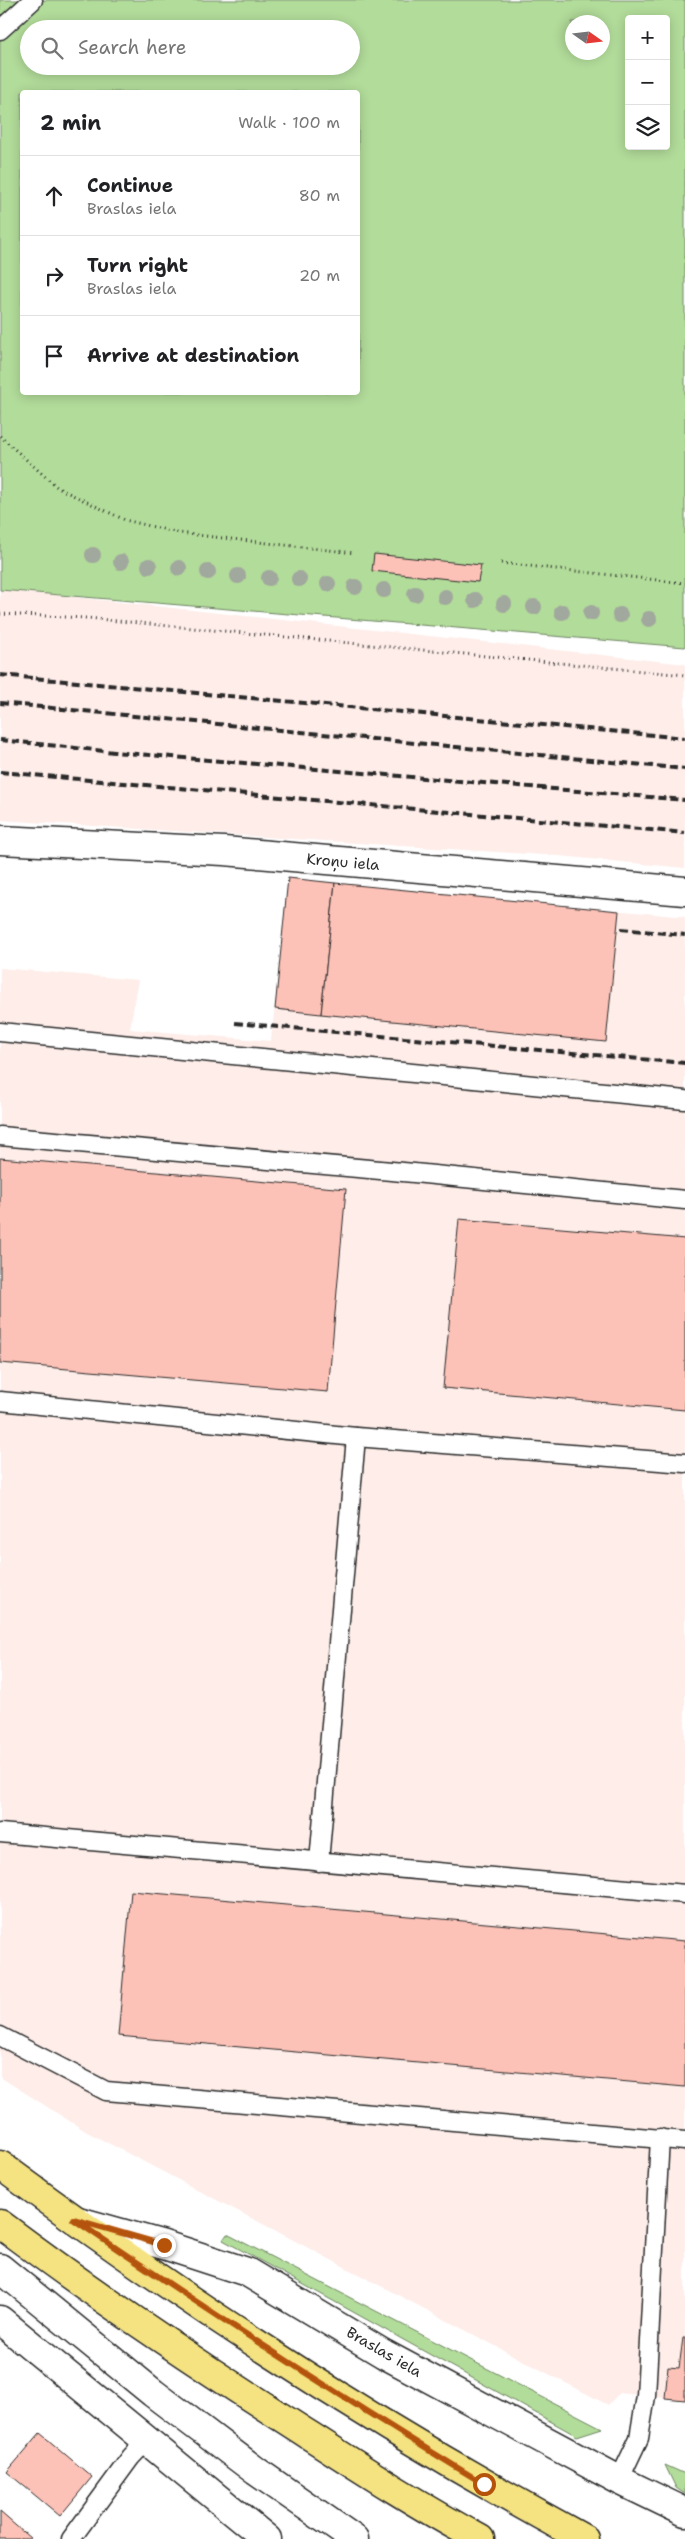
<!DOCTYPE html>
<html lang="en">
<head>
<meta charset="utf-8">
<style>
	body { margin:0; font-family:"Shantell Sans",sans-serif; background:#f2f2f2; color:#202124 }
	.controls { position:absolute; right:15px; top:15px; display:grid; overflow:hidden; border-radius:5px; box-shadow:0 2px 12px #0003 }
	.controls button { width:45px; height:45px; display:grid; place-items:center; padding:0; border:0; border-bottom:1px solid #e0e0e0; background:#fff; color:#202124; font:25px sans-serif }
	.compass { position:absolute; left:565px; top:15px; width:45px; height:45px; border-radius:50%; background:#fff; box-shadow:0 2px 12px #0003; rotate:104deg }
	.stop { position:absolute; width:15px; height:15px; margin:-11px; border:4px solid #b45309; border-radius:50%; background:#fff }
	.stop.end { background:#b45309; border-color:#fff; box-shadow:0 1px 5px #0008 }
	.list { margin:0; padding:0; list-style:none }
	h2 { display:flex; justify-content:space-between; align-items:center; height:65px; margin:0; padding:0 20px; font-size:21px }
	h2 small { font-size:16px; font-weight:400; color:#757577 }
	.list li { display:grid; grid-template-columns:32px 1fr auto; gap:15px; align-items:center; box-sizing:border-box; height:80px; padding:0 20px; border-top:1px solid #e0e0e0 }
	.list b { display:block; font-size:19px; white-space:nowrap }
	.list p { margin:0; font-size:16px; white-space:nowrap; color:#757577 }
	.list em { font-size:16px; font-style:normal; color:#757577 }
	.icon { flex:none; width:28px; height:28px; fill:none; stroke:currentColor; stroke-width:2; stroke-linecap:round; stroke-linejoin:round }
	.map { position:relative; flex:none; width:685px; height:2539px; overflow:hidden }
	.search { position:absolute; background:#fff; box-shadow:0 2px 12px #0003; left:20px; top:20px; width:340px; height:55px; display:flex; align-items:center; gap:12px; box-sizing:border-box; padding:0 18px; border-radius:28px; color:#757577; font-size:19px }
	.panel { position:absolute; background:#fff; box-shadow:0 2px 12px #0003; left:20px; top:90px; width:340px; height:305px; border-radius:5px }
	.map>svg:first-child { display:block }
	.built { fill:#feede9 }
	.green { fill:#b2dc9a; stroke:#6e8462; fill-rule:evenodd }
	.building { fill:#fdc2b7; stroke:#2b2b2b }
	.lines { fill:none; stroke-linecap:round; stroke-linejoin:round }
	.lane-casing { stroke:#2b2b2b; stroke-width:21 }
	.street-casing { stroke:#2b2b2b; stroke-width:31 }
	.primary-casing { stroke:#2b2b2b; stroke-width:31 }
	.path { stroke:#2b2b2b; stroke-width:3; stroke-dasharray:1 4; stroke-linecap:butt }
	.lane { stroke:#fff; stroke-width:18 }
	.street { stroke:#fff; stroke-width:28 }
	.primary { stroke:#f5e382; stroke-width:28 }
	.rail { stroke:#2b2b2b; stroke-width:4; stroke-dasharray:8 4; stroke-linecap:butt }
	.tree { fill:#a1a89d }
	.route { stroke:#b45309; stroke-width:6 }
	.labels { text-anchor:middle; stroke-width:4; stroke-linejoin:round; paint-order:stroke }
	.street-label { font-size:15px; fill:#2b2b2b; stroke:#fff }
</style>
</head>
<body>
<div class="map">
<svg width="685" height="2539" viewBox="0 0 685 2539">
	<rect width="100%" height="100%" fill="#fff"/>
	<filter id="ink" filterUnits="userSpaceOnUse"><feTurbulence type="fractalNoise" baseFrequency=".02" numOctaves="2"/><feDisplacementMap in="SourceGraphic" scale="10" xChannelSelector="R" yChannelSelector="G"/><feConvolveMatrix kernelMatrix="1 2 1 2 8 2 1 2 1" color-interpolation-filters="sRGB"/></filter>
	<g filter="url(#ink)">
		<g class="built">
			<path d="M0 589 685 664V868L559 856 0 820Z"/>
			<path d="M288 878 685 917V2400L619 2393 608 2405 87 2132 0 2077V968L138 980 130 1029 271 1041Z"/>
		</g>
		<g class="green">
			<path d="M0 0H685V647L0 590ZM629 19H666V146H629ZM572 22H602V52H572ZM29 29H351V66H29ZM22 92H358V392H22Z"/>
			<path d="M227 2234 602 2428 577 2436 223 2240Z"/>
			<path d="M665 2465 685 2474V2494L676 2488Z"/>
		</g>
		<g class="building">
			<path d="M374 554 481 565 478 582 372 571Z"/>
			<path d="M288 878 335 883 321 1014 275 1009Z"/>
			<path d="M335 883 619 911 606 1042 321 1014Z"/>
			<path d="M0 1158 346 1189 328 1392 0 1363Z"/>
			<path d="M459 1219 685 1239V1410L443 1388Z"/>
			<path d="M131 1891 685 1941V2087L118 2036Z"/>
			<path d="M683 2338H685V2400L665 2398 668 2367 679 2368Z"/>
			<path d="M40 2433 92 2477 60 2516 7 2472Z"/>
			<path d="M0 2512 31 2539H0Z"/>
		</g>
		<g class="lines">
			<defs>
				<g id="lane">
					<path d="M0 30 33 0"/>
					<path d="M0 1032 685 1100"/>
					<path d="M0 1136 414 1173 685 1200"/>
					<path d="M0 1401 356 1437 685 1463"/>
					<path d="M0 1833 685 1894"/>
					<path d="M319 1862 356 1437"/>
					<path d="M0 2036 106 2091 685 2141"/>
					<path d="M619 2480 639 2438 646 2396 660 2138"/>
					<path d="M71 2539 131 2457 146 2441"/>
				</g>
				<g id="street">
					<path d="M0 840 224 851 685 891"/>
					<path d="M78 2221 164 2245 247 2272 384 2354 619 2480 685 2512"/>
					<path d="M0 2268 153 2393 256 2471 354 2539"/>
					<path d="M0 2320 267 2539"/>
				</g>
				<g id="primary">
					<path d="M0 2165C186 2303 381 2429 584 2539"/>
					<path d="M0 2224C92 2293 187 2357 284 2419 348 2460 413 2503 480 2539"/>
				</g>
			</defs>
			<use href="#lane" class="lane-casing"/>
			<use href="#street" class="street-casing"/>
			<use href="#primary" class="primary-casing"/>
			<g class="path">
				<path d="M0 436 58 488 125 520 179 533 355 553"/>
				<path d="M501 563 685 583"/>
				<path d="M0 614 87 618 685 675"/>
			</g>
			<use href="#lane" class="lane"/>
			<use href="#street" class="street"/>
			<use href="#primary" class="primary"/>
			<g class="rail">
				<path d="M0 675 685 738"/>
				<path d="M0 703 685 769"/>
				<path d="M0 740 114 752 685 800"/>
				<path d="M0 772 685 833"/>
				<path d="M621 929 685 935"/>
				<path d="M235 1023 685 1063"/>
			</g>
		</g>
		<g class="tree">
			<circle cx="93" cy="555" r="8"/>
			<circle cx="121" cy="562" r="8"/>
			<circle cx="149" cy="566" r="8"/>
			<circle cx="179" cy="568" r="8"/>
			<circle cx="208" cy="572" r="8"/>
			<circle cx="238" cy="576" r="8"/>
			<circle cx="269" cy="578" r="8"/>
			<circle cx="299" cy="579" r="8"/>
			<circle cx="328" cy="584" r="8"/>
			<circle cx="355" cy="587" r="8"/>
			<circle cx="384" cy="590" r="8"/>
			<circle cx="415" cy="594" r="8"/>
			<circle cx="445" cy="597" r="8"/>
			<circle cx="475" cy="600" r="8"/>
			<circle cx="504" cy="604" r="8"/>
			<circle cx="534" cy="607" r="8"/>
			<circle cx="562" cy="612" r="8"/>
			<circle cx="591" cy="613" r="8"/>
			<circle cx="620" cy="615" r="8"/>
			<circle cx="649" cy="619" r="8"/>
		</g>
	</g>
	<g class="lines" filter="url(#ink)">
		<path class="route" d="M164 2245 73 2219C208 2311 344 2399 484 2484"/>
	</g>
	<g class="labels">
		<g class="street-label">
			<text transform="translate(343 862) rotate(5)" y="5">Kroņu iela</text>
			<text transform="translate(384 2352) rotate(30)" y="5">Braslas iela</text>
		</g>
	</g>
</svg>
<div class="controls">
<button>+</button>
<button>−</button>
<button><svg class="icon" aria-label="layers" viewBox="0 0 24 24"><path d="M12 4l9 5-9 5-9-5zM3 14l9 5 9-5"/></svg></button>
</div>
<svg class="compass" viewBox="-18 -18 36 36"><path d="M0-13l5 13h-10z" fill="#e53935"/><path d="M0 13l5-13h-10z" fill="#757577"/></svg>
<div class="stop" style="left:484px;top:2484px"></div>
<div class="stop end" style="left:164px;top:2245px"></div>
<div class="search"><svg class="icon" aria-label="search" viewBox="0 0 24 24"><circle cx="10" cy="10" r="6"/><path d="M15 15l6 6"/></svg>Search here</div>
<section class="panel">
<h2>2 min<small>Walk · 100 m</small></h2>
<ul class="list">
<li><svg class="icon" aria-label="ahead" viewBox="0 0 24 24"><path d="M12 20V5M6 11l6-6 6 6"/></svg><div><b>Continue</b><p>Braslas iela</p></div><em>80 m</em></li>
<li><svg class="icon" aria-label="right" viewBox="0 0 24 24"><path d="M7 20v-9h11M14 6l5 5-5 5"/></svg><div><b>Turn right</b><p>Braslas iela</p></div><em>20 m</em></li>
<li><svg class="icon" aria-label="arrive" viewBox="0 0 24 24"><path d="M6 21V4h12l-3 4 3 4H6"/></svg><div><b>Arrive at destination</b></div></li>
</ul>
</section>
</div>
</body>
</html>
